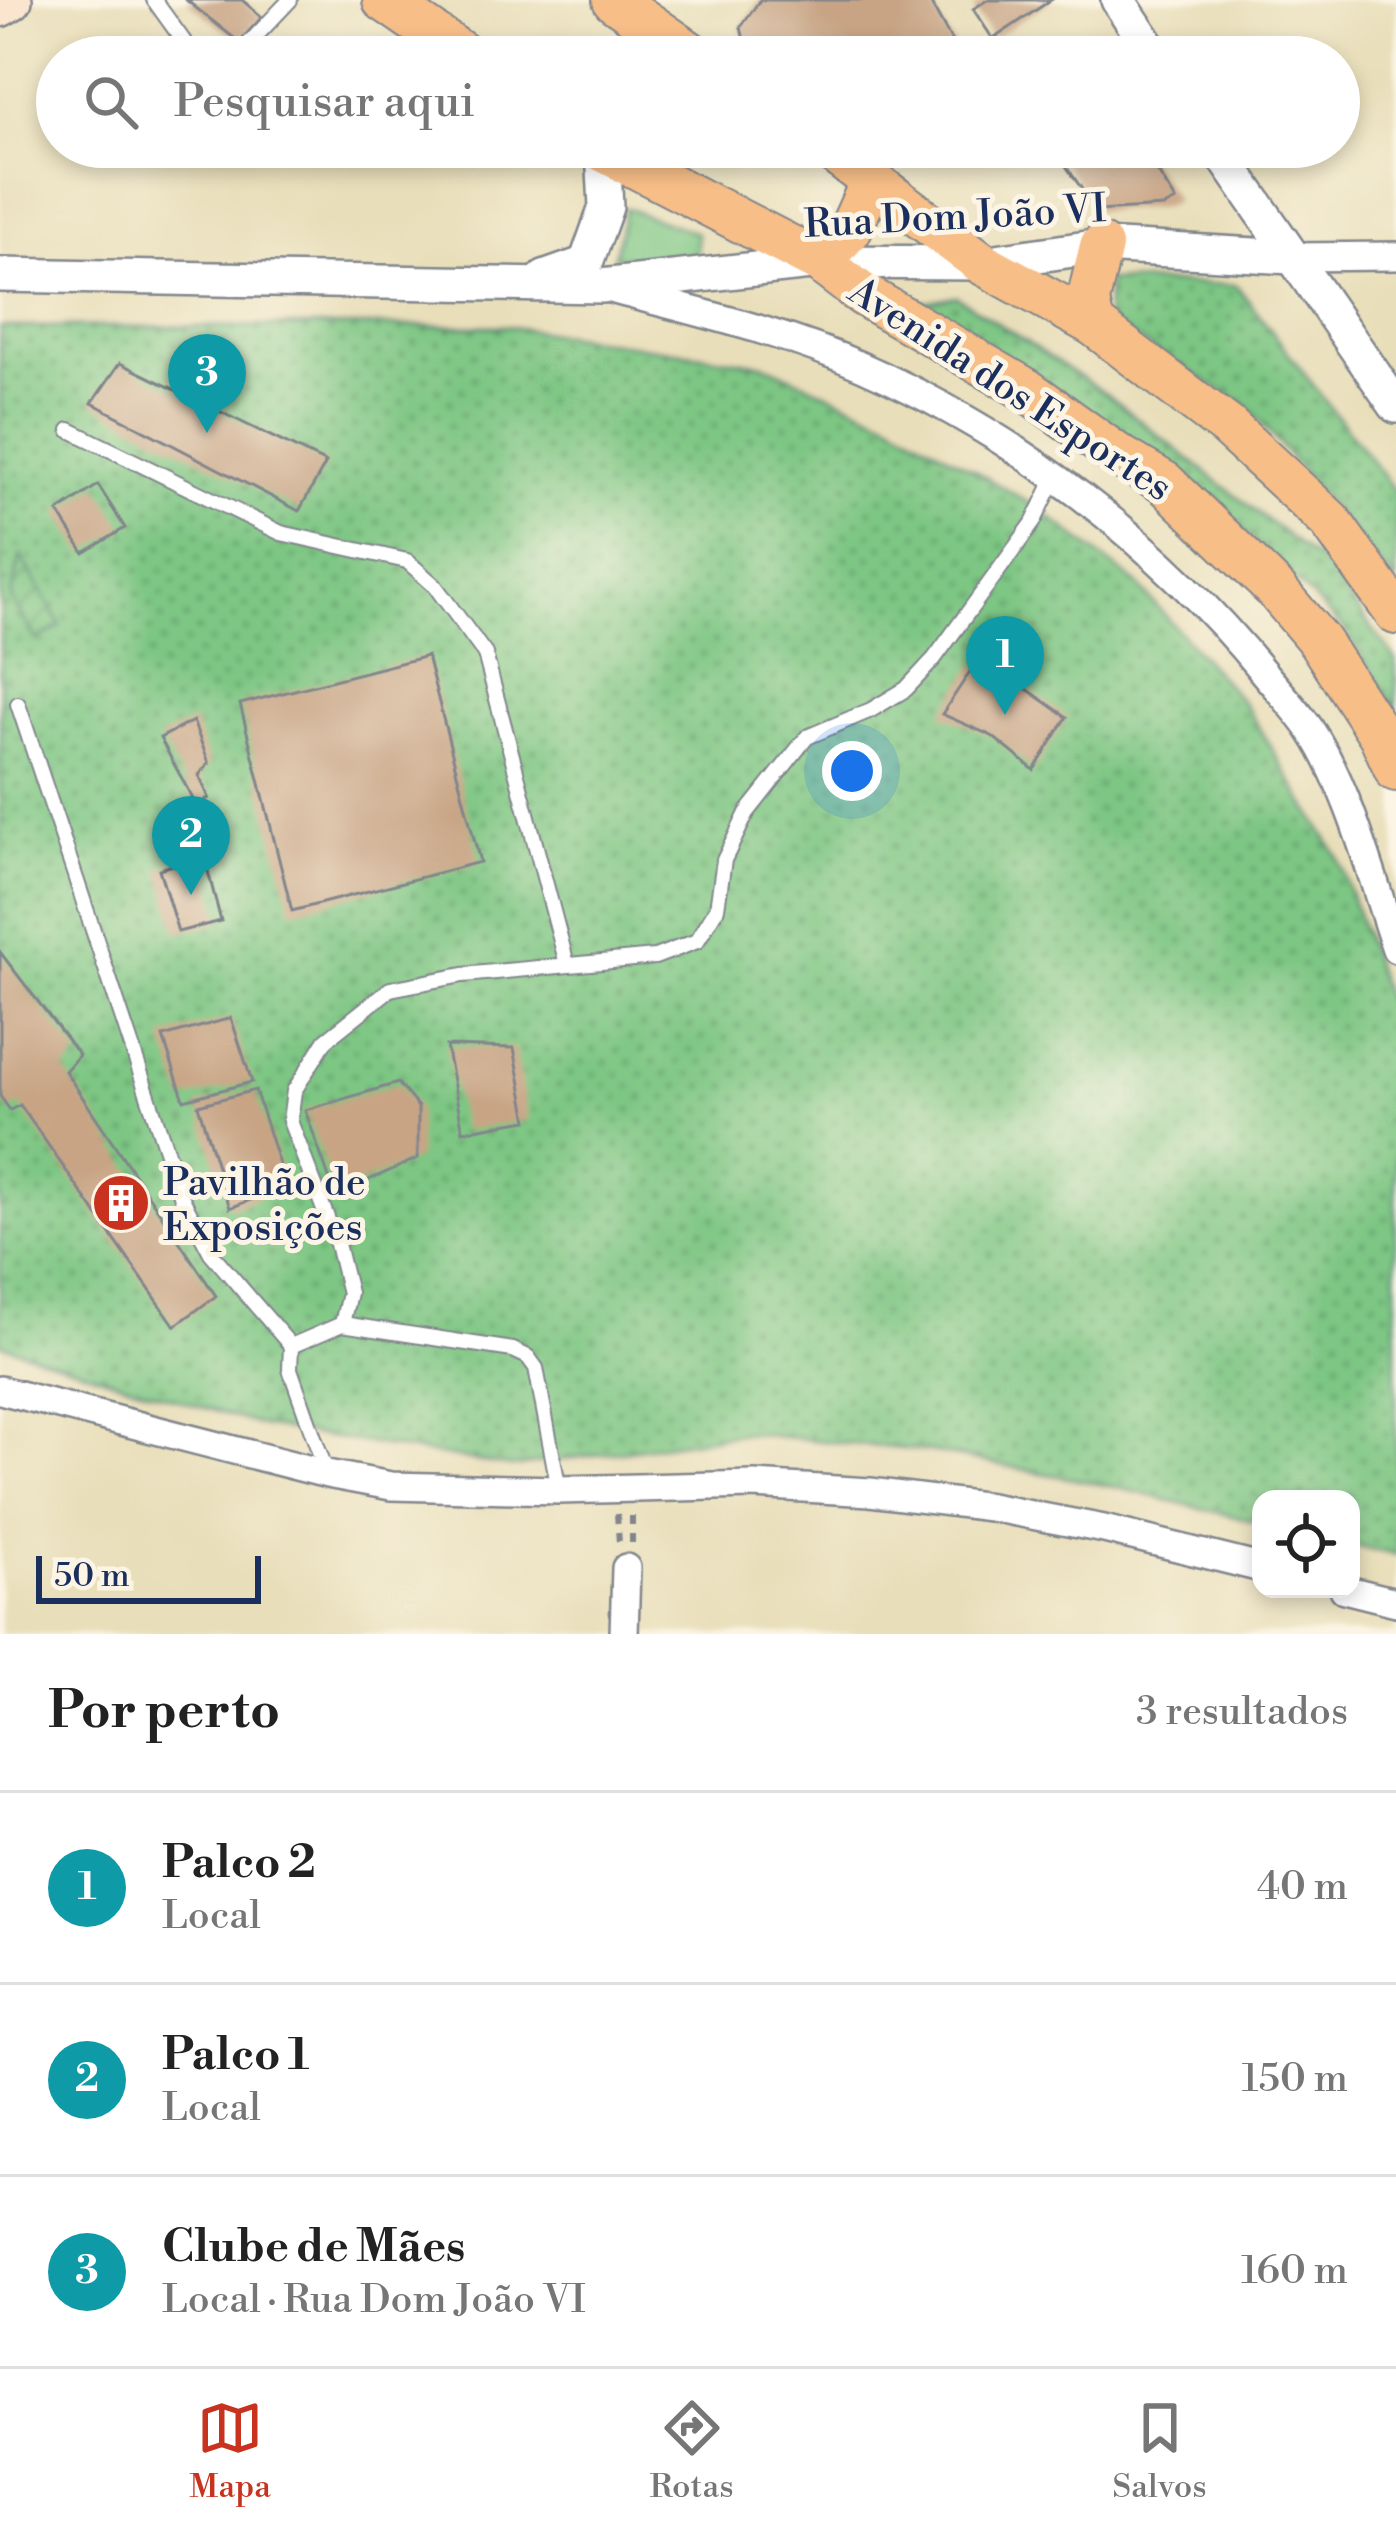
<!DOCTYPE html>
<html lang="pt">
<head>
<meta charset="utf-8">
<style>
	body { margin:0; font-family:"Libre Bodoni",serif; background:#f2f2f2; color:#222 }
	.controls { position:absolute; right:36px; bottom:36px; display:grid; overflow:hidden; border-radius:24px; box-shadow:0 6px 18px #0003 }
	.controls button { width:108px; height:108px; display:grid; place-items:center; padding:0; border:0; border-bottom:3px solid #e0e0e0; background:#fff; color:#222; font:60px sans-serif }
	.scale { position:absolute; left:36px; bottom:30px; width:225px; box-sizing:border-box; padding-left:12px; border:6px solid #1b2f5e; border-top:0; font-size:33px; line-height:42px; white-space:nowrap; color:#1b2f5e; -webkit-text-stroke:9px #fcf5e5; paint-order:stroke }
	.you { position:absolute; left:852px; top:771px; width:42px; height:42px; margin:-30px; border:9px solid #fff; border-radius:50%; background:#1a73e8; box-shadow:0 0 0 18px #1a73e833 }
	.badge { display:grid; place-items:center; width:78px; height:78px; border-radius:50%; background:#c8321e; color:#fff; font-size:39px; font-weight:700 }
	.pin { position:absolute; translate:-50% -99px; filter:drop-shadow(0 3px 6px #0008) }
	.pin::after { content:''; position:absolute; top:63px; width:42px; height:36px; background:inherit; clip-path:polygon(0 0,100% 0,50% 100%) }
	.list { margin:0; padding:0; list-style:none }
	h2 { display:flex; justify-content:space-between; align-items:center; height:156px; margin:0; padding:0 48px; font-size:51px }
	h2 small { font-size:39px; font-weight:400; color:#767676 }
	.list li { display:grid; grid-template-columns:78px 1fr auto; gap:36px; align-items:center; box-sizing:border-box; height:192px; padding:0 48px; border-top:3px solid #e0e0e0 }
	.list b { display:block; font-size:45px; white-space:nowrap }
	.list p { margin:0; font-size:39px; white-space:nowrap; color:#767676 }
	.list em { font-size:39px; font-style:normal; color:#767676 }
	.icon { flex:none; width:66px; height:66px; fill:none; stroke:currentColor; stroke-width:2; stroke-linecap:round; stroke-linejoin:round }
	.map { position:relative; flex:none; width:1396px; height:1634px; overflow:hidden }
	.search { position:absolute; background:#fff; box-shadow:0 6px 18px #0003; left:36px; right:36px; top:36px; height:132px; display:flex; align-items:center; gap:30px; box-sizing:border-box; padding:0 42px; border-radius:66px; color:#767676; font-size:45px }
	.sheet { height:732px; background:#fff }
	nav { display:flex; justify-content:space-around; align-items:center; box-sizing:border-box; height:168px; border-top:3px solid #e0e0e0; background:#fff; font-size:33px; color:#767676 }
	nav a { display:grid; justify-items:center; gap:6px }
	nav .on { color:#c8321e }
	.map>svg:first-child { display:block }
	.grass { fill:#7dc683; stroke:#4c7a70; stroke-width:3 }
	.park { fill:url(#park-dots); stroke:#4c7a70; stroke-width:3 }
	.garden { fill:url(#garden-furrows); stroke:#4c7a70; stroke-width:3 }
	.building { fill:#c8a485 }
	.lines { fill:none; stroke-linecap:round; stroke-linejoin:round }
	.service-casing { stroke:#82868c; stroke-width:18 }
	.minor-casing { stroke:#82868c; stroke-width:32 }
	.tertiary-casing { stroke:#82868c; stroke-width:38 }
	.secondary-casing { stroke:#82868c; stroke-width:44 }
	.primary-casing { stroke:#82868c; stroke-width:46 }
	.path { stroke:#82868c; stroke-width:6; stroke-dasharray:9 9; stroke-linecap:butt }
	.service { stroke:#fff; stroke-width:14 }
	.minor { stroke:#fff; stroke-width:27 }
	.tertiary { stroke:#fff; stroke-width:33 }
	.secondary { stroke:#fce5cf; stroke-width:39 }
	.primary { stroke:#f7be88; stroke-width:42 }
	.labels { text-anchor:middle; stroke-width:10; stroke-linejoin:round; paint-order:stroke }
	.street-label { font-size:39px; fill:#1b2f5e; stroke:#fcf5e5 }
	.poi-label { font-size:39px; fill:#1b2f5e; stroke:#fcf5e5; text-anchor:start }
</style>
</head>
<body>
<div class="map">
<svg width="1396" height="1634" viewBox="0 0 1396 1634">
	<defs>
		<pattern id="park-dots" width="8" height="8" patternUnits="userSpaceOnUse" patternTransform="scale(3)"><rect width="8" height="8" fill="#7dc683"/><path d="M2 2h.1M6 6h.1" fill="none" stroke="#66a16e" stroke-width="1.8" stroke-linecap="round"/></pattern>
		<pattern id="garden-furrows" width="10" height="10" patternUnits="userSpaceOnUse" patternTransform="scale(3)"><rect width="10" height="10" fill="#7dc683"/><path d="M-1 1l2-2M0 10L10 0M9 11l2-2" fill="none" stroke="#66a16e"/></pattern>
	</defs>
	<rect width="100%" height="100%" fill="#fcf5e5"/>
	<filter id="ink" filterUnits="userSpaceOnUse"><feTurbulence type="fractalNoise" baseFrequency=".00833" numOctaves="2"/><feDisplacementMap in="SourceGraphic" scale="24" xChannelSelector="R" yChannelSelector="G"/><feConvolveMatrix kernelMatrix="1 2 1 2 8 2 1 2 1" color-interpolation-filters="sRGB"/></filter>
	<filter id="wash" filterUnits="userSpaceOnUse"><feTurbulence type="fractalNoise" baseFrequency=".004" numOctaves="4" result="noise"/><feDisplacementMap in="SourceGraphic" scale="48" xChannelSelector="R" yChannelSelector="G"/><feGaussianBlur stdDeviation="2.7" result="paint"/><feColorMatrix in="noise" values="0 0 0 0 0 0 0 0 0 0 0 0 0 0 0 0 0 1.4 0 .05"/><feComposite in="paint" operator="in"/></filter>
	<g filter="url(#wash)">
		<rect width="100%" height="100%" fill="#e8deb9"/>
		<path class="grass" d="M625 208 697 233V260L614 257Z"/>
		<g class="park">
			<path d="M1108 281 1236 285 1396 493V584L1247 406 1106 321Z"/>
			<path d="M956 296 1110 397 1324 565 1396 660V709L1345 630 1211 499 910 305Z"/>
			<path d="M504 326 763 364 892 422 1041 510 1137 584 1244 704 1338 857 1396 1030V1555L1351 1545V1499H1261V1523L1115 1487 933 1452 744 1433 512 1467 262 1426 0 1344V327Z"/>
		</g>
		<path class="garden" d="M21 556 61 626 36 640 11 597Z"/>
		<g id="blocks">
			<g class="building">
				<path d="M186 0H242L262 17 239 42Z"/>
				<path d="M760 0H929L955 47 946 57H756L746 49 741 27Z"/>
				<path d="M987 0H1051L993 39 973 9Z"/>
				<path d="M1053 147H1142L1176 201 1164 207 1097 211Z"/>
				<path d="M120 363 326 463 299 511 92 403Z"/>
				<path d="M98 485 125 528 84 553 58 512Z"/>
				<path d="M427 656 480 862 292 911 240 704Z"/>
				<path d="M976 663 1024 687 1067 717 1034 770 992 736 942 714Z"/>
				<path d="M193 721 209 763 199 775 209 798 196 805 160 738Z"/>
				<path d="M204 856 221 921 178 932 159 869Z"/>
				<path d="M0 952 79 1055 65 1071 216 1296 175 1326 20 1105 10 1110 0 1096Z"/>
				<path d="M231 1018 252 1082 184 1100 163 1037Z"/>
				<path d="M446 1046 514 1048 528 1120 463 1131Z"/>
				<path d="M398 1083 418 1107V1158L335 1195 305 1110Z"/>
				<path d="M255 1090 286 1186 230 1208 198 1105Z"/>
			</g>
		</g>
	</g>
	<g filter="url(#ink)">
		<use href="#blocks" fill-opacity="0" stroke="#82868c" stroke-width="3"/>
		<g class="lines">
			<defs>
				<g id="service">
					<path d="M154 0 195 57"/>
					<path d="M236 57 290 0"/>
					<path d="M70 430 281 533 407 561 435 586 485 654 567 964"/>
					<path d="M18 704 182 1198 211 1253 291 1346 290 1369 327 1474"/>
					<path d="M342 1324 349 1293 337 1244 290 1121 294 1091 326 1040 390 989 463 975 655 957 697 941 717 908 724 860 747 813 807 737 871 710 906 689 934 659 1033 523 1055 478"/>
					<path d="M291 1346 342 1324 513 1350 528 1357 536 1368 559 1490"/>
				</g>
				<g id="minor">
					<path d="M1291 257 1396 256"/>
					<path d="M611 289C695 312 782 331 863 367 1019 436 1156 541 1264 673 1279 691 1296 709 1310 729 1349 787 1373 882 1396 949"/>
					<path d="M0 1390 327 1474 391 1486 559 1490 754 1485 870 1492 990 1507 1104 1529 1261 1568"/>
					<path d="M1344 1589 1396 1602"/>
					<path d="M624 1634 626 1568"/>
				</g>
				<g id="tertiary">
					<path d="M1118 0 1156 57"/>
					<path d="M1217 147 1396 406"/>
					<path d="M0 275 601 286 820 262 982 263 1101 246 1291 257"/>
					<path d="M544 278 586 263 606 207 603 151"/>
				</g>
				<path id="secondary" d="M0 7 12 0"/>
				<g id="primary">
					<path d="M384 0 467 57"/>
					<path d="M614 0 696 57"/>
					<path d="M597 147 820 262 862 294 1027 390 1116 454 1165 483 1276 590 1319 641 1380 735 1396 770"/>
					<path d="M826 147 982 263 1093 324 1227 426 1330 521 1396 613"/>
					<path d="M820 262 850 230 871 183"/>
					<path d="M1093 324 1088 301 1101 246"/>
				</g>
			</defs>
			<use href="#service" class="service-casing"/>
			<use href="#minor" class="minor-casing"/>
			<use href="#tertiary" class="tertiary-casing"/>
			<use href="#secondary" class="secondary-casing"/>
			<use href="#primary" class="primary-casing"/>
			<g class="path">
				<path d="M617 1514 619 1543"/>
				<path d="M632 1543V1514"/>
			</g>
			<use href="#service" class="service"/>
			<use href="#minor" class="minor"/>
			<use href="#tertiary" class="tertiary"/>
			<use href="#secondary" class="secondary"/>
			<use href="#primary" class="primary"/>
		</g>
	</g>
	<defs>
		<symbol id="building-disc" viewBox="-11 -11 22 22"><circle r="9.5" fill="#c8321e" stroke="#fcf5e5"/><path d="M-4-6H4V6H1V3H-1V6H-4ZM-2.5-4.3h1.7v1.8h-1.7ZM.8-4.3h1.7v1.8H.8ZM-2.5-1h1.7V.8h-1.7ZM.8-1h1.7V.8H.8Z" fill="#fff"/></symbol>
	</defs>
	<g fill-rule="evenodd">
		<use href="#building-disc" x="88" y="1170" width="66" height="66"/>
	</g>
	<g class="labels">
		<g class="street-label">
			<text transform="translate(955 215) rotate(-3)" y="14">Rua Dom João VI</text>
			<text transform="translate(1011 388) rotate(33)" y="14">Avenida dos Esportes</text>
		</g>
		<g class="poi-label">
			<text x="163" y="1195">Pavilhão de<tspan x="163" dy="45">Exposições</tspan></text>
		</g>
	</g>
</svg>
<div class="controls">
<button><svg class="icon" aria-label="locate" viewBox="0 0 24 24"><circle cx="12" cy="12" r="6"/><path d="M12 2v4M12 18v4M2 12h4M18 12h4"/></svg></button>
</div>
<div class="scale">50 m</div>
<div class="you"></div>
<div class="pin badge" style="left:1005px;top:715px;background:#0f9aa8">1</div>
<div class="pin badge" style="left:191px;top:895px;background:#0f9aa8">2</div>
<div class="pin badge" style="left:207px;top:433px;background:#0f9aa8">3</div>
<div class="search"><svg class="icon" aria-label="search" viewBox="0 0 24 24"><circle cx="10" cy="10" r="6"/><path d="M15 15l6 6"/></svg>Pesquisar aqui</div>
</div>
<section class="sheet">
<h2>Por perto<small>3 resultados</small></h2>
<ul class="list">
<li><span class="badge" style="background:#0f9aa8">1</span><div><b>Palco 2</b><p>Local</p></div><em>40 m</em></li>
<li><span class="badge" style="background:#0f9aa8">2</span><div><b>Palco 1</b><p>Local</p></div><em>150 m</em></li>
<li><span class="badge" style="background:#0f9aa8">3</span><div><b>Clube de Mães</b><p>Local · Rua Dom João VI</p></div><em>160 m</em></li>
</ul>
</section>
<nav>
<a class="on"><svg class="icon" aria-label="map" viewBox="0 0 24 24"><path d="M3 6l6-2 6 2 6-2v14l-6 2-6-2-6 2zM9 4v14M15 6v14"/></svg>Mapa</a>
<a><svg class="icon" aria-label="directions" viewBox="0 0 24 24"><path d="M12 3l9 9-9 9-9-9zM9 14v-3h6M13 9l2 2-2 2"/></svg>Rotas</a>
<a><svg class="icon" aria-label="saved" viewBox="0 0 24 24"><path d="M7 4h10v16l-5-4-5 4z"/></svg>Salvos</a>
</nav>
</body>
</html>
